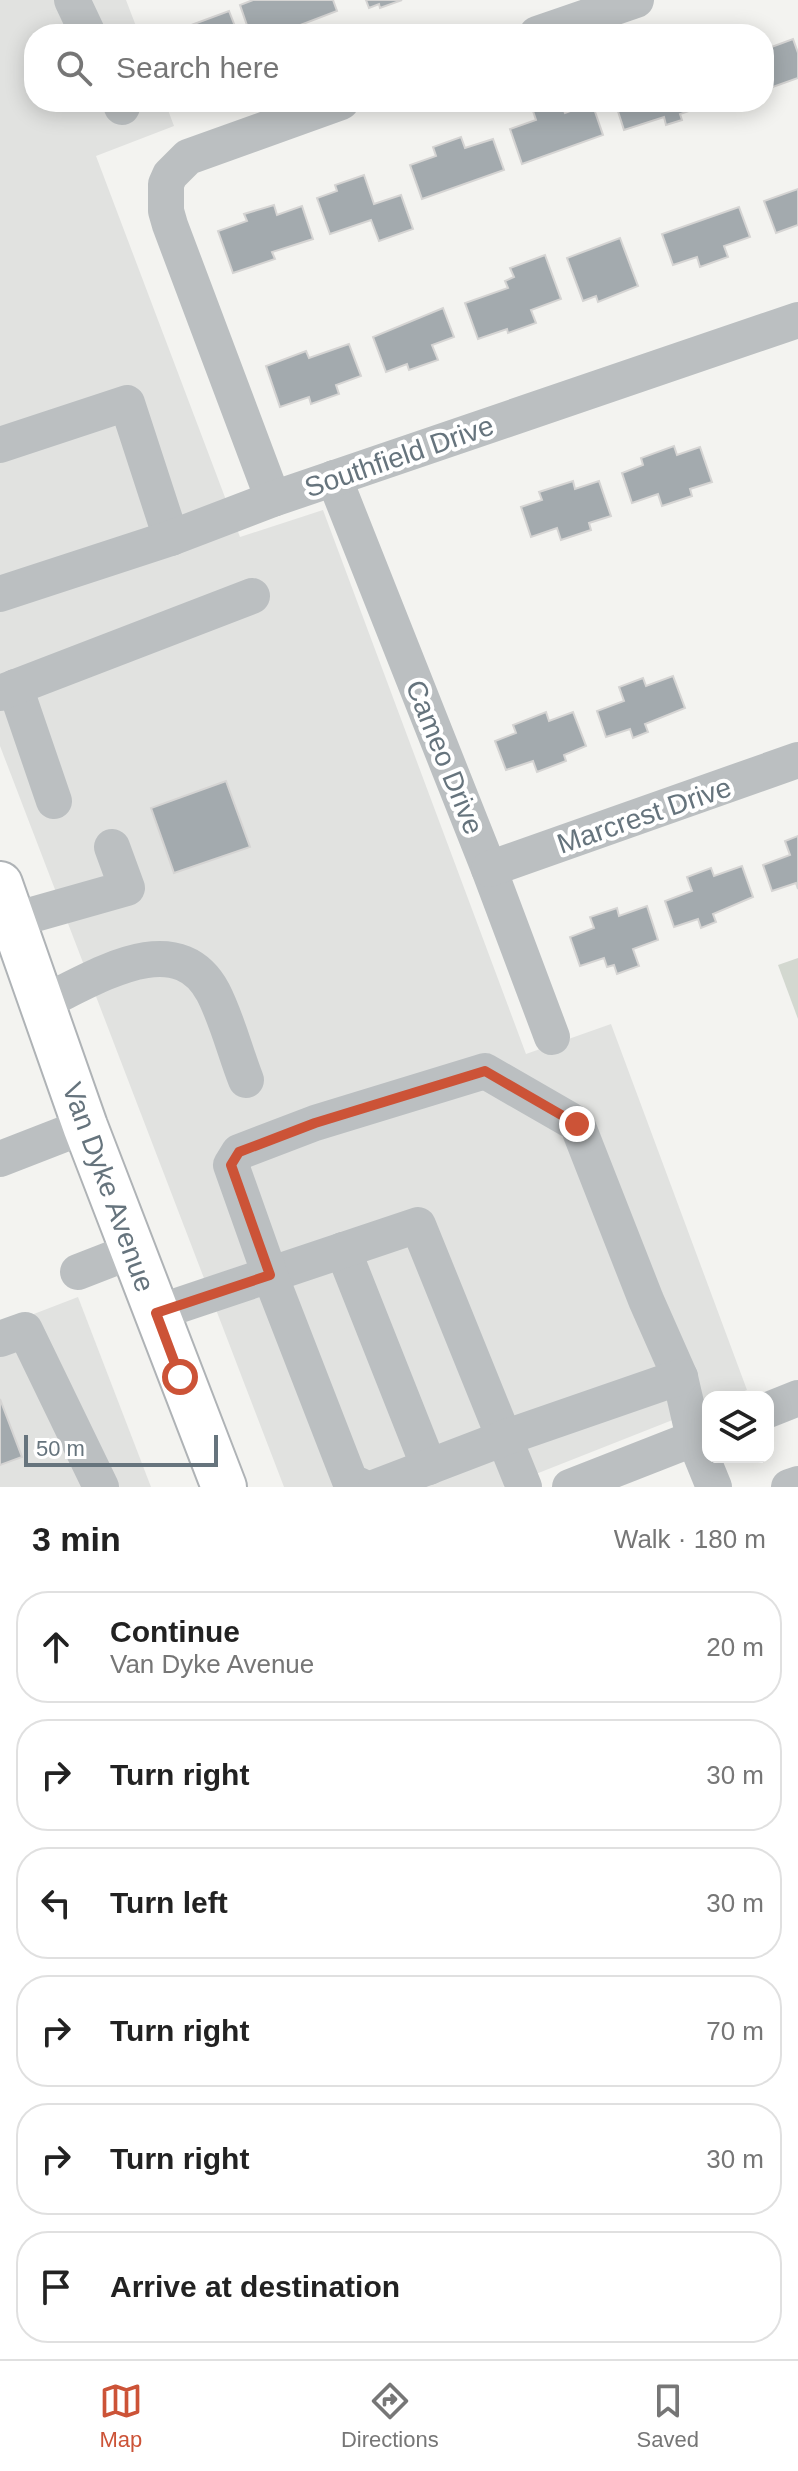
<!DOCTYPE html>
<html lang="en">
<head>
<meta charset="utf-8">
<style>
	body { margin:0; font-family:Helvetica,sans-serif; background:#f2f2f2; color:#222 }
	.controls { position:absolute; right:24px; bottom:24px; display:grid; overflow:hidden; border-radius:16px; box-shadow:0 4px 20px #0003 }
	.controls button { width:72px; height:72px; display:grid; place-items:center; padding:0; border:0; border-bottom:2px solid #e0e0e0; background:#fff; color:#222; font:40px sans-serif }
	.scale { position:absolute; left:24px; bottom:20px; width:194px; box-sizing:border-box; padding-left:8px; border:4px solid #66747d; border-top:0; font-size:22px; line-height:28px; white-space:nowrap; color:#66747d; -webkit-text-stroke:6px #fff; paint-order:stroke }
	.stop { position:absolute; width:24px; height:24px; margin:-18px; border:6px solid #cc5337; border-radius:50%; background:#fff }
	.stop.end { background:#cc5337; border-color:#fff; box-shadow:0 2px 8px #0008 }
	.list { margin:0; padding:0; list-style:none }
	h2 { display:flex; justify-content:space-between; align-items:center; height:104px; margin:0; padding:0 32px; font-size:34px }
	h2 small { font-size:26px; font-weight:400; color:#767676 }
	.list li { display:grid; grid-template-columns:52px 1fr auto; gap:24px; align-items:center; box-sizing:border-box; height:112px; margin:0 16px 16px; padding:0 16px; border:2px solid #e0e0e0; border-radius:32px }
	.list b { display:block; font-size:30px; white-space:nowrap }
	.list p { margin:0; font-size:26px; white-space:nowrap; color:#767676 }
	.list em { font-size:26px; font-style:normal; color:#767676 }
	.icon { flex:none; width:44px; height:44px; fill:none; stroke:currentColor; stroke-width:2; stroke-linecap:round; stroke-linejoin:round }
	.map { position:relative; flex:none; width:798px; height:1487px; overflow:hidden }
	.search { position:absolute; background:#fff; box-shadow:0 4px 20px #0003; left:24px; right:24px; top:24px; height:88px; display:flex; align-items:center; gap:20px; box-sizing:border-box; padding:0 28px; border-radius:32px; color:#767676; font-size:30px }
	.sheet { height:872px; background:#fff }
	nav { display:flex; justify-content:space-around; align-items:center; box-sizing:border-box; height:112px; border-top:2px solid #e0e0e0; background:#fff; font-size:22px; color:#767676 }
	nav a { display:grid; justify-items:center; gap:4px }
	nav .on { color:#cc5337 }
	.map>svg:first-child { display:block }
	.built { fill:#e1e2e0 }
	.green { fill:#d3d8d0 }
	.building { fill:#a3aaae; stroke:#d5d4d3; stroke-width:2 }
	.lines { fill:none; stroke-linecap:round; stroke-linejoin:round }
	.major-casing { stroke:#afb3b6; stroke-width:48 }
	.minor { stroke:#bbbfc1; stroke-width:36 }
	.major { stroke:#fff; stroke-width:44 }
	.route { stroke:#cc5337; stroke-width:10 }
	.labels { text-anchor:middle; stroke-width:8; stroke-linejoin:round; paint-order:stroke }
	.street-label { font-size:28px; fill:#66747d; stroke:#fff }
</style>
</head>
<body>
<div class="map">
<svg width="798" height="1487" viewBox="0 0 798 1487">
	<rect width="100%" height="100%" fill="#f3f3f0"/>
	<g class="built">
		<path d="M0 0H126L139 34H34V102H165L174 126 96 156 240 537 323 510 526 1054 611 1024 747 1390 730 1397H708V1406L503 1487H284L0 746Z"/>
		<path d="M78 1297 151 1487H0V1327Z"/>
	</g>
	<path class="green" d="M798 958V1019L778 965Z"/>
	<g class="building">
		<path d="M253 0H333L337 11 277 34H250L240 5Z"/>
		<path d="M366 0H402L380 8 379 4 369 8Z"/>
		<path d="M229 11 238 34H167Z"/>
		<path d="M764 34 769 48 793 39 798 53V78L770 88 768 82 764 83Z"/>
		<path d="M561 102 565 113 592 103 603 135 522 164 510 129 536 120 533 111Z"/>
		<path d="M615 102H702L703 106 680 114 682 120 666 125 664 117 624 130Z"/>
		<path d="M461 137 465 148 493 139 504 170 422 199 410 165 436 156 433 147Z"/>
		<path d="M364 175 374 204 401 195 413 229 379 241 371 220 330 234 317 198 337 191 335 185Z"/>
		<path d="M798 189V225L776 233 764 201Z"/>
		<path d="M274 205 277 215 302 206 313 239 272 252 275 259 233 273 218 231 247 221 244 214Z"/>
		<path d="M739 207 750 237 724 246 728 257 700 267 697 257 673 265 662 234Z"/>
		<path d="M620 238 638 286 598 302 596 296 583 301 567 258Z"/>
		<path d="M545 255 561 299 531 310 536 323 508 333 507 329 478 339 465 303 508 288 505 281 514 277 510 268Z"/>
		<path d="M443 308 454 337 432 345 438 360 409 370 407 364 386 372 373 337Z"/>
		<path d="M349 344 361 376 336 385 339 394 311 404 309 397 280 407 266 366 306 351 309 358Z"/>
		<path d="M674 446 677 455 700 447 712 482 690 489 692 496 662 506 658 494 632 503 622 473 643 465 641 458Z"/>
		<path d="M573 481 575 489 599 481 611 516 589 523 591 530 561 540 557 528 531 537 521 507 542 500 539 492Z"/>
		<path d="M673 676 685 708 645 724 648 732 633 738 630 729 606 737 597 711 624 701 619 687 643 678 646 686Z"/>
		<path d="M546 712 549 721 573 712 586 746 564 755 566 761 537 772 533 761 506 770 495 741 516 733 513 725Z"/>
		<path d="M226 781 250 847 174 873 151 808Z"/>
		<path d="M798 836V889L796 883 772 891 763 865 790 855 785 841Z"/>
		<path d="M742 866 753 897 713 914 716 922 701 928 698 919 674 927 665 901 692 891 687 877 711 868 714 876Z"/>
		<path d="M647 906 658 940 633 949 639 966 617 974 614 965 607 967 604 958 580 966 570 937 594 928 590 917 617 908 619 916Z"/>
		<path d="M0 1399 22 1457 0 1465Z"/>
	</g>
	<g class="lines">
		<defs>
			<path id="major" d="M0 884 85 1126 224 1487"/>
		</defs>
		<use href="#major" class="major-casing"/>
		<g class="minor">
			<path d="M72 0 88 34"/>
			<path d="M537 34 636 0"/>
			<path d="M120 102 122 107"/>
			<path d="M0 445 127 403 171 538"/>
			<path d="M334 478 489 869 552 1037"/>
			<path d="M273 499 170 225 166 211V184L170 175 188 157 341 102"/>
			<path d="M0 594 171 538 273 499 798 320"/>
			<path d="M15 687 54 801"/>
			<path d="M0 693 252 596"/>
			<path d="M489 869 798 760"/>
			<path d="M14 920 127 888 112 847"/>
			<path d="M42 1003C92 980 176 923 213 992 227 1019 235 1052 246 1080"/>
			<path d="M0 1159 85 1126"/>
			<path d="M343 1250 429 1467"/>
			<path d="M78 1272 132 1251"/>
			<path d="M156 1313 418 1225 524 1487"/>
			<path d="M0 1339 25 1330 101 1487"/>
			<path d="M768 1410 798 1398"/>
			<path d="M363 1487 350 1481 270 1275 231 1165 239 1152 315 1123 485 1071 577 1124 646 1300 680 1377 694 1438 714 1487"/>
			<path d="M376 1487 504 1438 680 1377"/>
			<path d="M570 1487 708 1433"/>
			<path d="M789 1487 798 1484"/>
		</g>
		<use href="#major" class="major"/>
	</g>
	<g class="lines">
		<path class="route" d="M180 1377 156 1313 270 1275 231 1165 239 1152 315 1123 485 1071 577 1124"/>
	</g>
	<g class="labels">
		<g class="street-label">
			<text transform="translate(399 456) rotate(-19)" y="10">Southfield Drive</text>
			<text transform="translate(445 757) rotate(68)" y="10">Cameo Drive</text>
			<text transform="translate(644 815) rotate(-19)" y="10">Marcrest Drive</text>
			<text transform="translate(109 1187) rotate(70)" y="10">Van Dyke Avenue</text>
		</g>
	</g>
</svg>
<div class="controls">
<button><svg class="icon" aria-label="layers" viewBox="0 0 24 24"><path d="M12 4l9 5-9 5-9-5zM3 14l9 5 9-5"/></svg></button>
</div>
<div class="scale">50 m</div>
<div class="stop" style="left:180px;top:1377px"></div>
<div class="stop end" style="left:577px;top:1124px"></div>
<div class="search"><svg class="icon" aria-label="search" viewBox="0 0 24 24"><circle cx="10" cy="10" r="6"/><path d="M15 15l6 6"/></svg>Search here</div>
</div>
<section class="sheet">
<h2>3 min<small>Walk · 180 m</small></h2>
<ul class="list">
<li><svg class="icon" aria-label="ahead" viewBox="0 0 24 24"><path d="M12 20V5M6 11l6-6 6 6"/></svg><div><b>Continue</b><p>Van Dyke Avenue</p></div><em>20 m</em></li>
<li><svg class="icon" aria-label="right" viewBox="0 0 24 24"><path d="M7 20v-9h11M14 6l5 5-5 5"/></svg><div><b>Turn right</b></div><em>30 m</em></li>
<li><svg class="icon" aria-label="left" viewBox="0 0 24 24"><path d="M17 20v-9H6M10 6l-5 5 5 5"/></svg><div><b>Turn left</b></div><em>30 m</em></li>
<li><svg class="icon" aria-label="right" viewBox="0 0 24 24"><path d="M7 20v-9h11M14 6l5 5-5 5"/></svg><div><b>Turn right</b></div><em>70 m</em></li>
<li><svg class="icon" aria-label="right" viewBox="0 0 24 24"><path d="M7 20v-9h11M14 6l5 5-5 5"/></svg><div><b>Turn right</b></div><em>30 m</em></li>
<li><svg class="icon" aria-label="arrive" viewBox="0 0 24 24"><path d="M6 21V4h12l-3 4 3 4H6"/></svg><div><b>Arrive at destination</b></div></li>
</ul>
</section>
<nav>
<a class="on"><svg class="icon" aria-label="map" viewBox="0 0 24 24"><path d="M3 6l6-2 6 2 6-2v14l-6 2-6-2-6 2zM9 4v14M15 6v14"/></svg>Map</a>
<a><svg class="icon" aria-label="directions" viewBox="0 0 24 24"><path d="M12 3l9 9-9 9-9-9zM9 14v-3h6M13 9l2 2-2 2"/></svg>Directions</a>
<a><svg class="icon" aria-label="saved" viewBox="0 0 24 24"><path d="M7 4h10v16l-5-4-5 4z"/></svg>Saved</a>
</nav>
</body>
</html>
